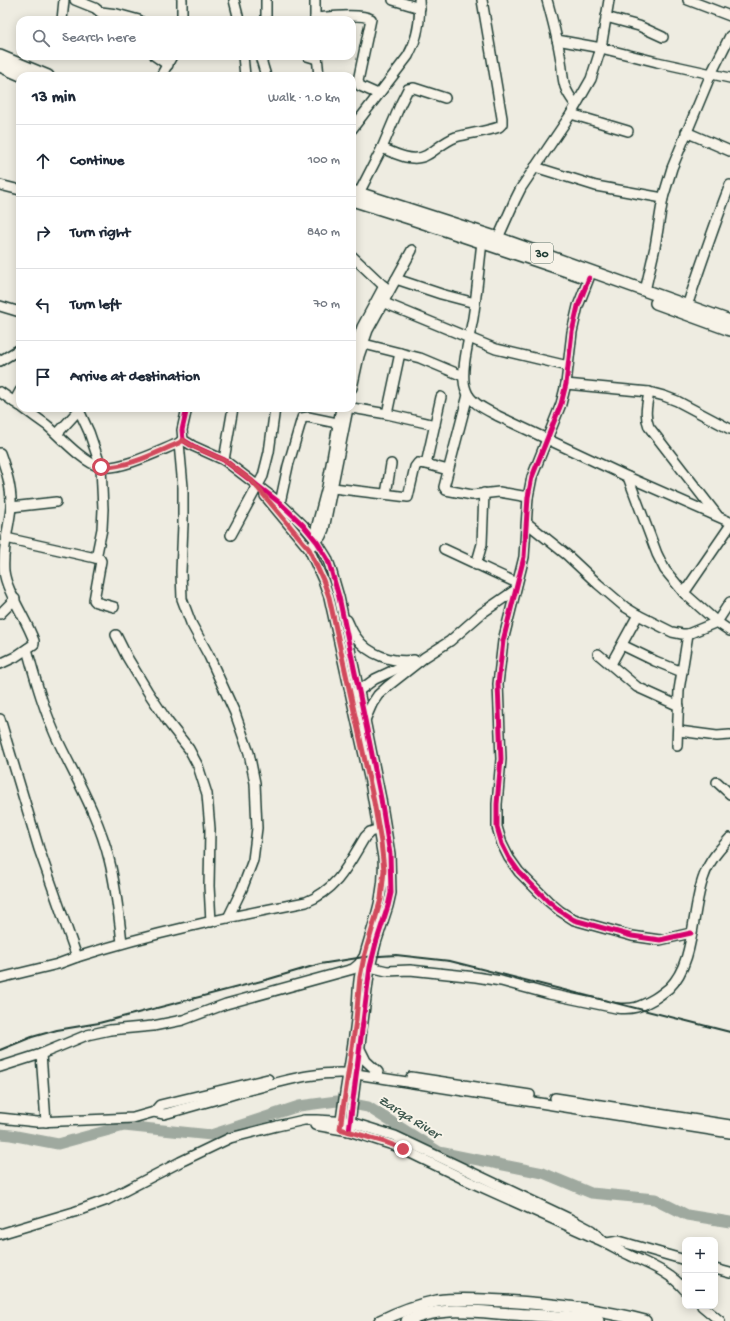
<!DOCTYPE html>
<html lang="en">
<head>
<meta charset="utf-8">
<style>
	body { margin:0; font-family:"Gochi Hand",sans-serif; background:#f6f6f7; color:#1f2937 }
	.controls { position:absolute; right:12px; bottom:12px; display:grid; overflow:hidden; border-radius:8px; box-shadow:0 2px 10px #0003 }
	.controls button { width:36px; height:36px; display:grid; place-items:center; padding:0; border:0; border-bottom:1px solid #e0e1e3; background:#fff; color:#1f2937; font:20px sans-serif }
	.stop { position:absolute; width:12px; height:12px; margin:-9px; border:3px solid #d1495b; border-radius:50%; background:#fff }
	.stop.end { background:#d1495b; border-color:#fff; box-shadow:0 1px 4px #0008 }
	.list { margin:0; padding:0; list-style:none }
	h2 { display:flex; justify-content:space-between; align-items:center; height:52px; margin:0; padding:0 16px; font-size:17px }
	h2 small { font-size:13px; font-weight:400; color:#747a83 }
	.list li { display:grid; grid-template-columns:26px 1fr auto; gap:12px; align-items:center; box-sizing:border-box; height:72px; padding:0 16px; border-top:1px solid #e0e1e3 }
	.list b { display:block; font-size:15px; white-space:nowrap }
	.list em { font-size:13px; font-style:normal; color:#747a83 }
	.icon { flex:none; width:22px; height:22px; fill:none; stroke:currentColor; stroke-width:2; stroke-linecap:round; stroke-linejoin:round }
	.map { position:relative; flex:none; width:730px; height:1321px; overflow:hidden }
	.search { position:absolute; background:#fff; box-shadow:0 2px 10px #0003; left:16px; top:16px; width:340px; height:44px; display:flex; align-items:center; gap:10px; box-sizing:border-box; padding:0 14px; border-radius:12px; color:#747a83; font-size:15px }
	.panel { position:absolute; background:#fff; box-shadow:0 2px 10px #0003; left:16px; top:72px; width:340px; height:340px; border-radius:12px }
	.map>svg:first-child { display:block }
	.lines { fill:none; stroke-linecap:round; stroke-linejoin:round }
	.river { stroke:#9fa99f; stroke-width:11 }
	.minor-casing { stroke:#1f3d34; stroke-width:12 }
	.major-casing { stroke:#1f3d34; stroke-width:14 }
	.minor { stroke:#f7f3e8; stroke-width:9 }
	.major { stroke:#f7f3e8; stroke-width:11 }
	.rail { stroke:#1f3d34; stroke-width:2 }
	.cycleway-casing { stroke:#f7f3e8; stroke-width:8 }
	.cycleway { stroke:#d6006c; stroke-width:5 }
	.route { stroke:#d1495b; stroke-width:5 }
	.labels { text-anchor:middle; stroke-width:4; stroke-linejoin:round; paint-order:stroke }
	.shield { fill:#f7f3e8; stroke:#60746a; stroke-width:1 }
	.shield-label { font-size:12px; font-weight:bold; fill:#1f3d34 }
	.water-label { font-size:14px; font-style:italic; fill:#3f584f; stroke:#f7f3e8 }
</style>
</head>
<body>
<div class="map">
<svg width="730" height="1321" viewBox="0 0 730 1321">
	<rect width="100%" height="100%" fill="#eeece1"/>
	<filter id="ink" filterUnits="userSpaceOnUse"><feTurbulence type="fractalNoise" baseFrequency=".025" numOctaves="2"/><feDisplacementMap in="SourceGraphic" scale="8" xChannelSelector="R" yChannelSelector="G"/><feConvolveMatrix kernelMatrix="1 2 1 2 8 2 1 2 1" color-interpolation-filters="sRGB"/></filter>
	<g filter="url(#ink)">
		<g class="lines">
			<path class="river" d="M0 1134 11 1135 58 1144 124 1126 211 1135 299 1106 337 1101 368 1107 439 1152 543 1173 591 1193 655 1199 687 1215 730 1222"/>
			<defs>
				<g id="minor">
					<path d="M75 0 95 8 110 20"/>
					<path d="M234 0 239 20"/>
					<path d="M266 0V20"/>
					<path d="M393 0 420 8"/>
					<path d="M547 0C552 18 557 37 560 55 565 79 559 83 576 105"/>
					<path d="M688 0 730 16"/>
					<path d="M101 12 117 14 139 20"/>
					<path d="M606 17 639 26 663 37"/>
					<path d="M315 18C328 17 361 13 371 19L358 81 360 86 378 94"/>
					<path d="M62 20 64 0"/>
					<path d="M182 20V0"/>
					<path d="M315 20V0"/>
					<path d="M557 40 601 48 657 62 730 78"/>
					<path d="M155 56 168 65"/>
					<path d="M243 56 245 76"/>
					<path d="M260 56 266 76"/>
					<path d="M307 56 317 59"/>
					<path d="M317 56 319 76"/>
					<path d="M161 76 172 56"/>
					<path d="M571 114 628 131"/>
					<path d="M352 129 408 56C418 38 421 21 419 0"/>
					<path d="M686 132 730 151"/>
					<path d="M382 148C395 154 414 163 427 155 437 149 445 141 456 137 470 133 485 132 499 127L502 124V118L482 0"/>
					<path d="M535 167 596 186 663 198"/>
					<path d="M0 185 20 190"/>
					<path d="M359 193 382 148 401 103 408 89 414 88 445 98"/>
					<path d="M498 238 515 200 521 188 571 114 591 79 601 48 609 0"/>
					<path d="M482 242C479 267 477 292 473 318 470 336 459 373 466 390 470 403 487 410 498 416L628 477 730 522"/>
					<path d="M352 256 388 290"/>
					<path d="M589 278 578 306 572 332 566 384 561 404 532 477 528 497 524 557 503 641 498 684 501 759 497 804V827L502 844 509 858 519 872 548 901 560 911 574 920 632 936 660 940 691 933"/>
					<path d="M396 279 441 294 475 303"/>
					<path d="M645 291 655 247 663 198 672 168 711 74 730 36"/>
					<path d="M382 302 496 349 568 366"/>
					<path d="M0 306 20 312"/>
					<path d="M687 306C701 265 714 225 730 185"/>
					<path d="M356 342 420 358 463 376"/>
					<path d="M352 357 362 327 384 286"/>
					<path d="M0 361 20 349"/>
					<path d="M566 384 649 392 664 396 677 401 730 429"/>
					<path d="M352 388 359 356 368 330 412 250"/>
					<path d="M0 392 20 406"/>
					<path d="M649 392C647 405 644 415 649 427L717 515"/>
					<path d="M468 395 444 487 446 490 472 495 499 492 528 497"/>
					<path d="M14 402 20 391"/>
					<path d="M23 408C31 414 40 420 48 426 60 437 85 464 101 467 121 470 159 451 179 443L182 440"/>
					<path d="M78 408 89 432 101 467 103 509 102 529 96 558"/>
					<path d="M187 408 182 430 183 440 193 446 224 460 280 503 303 525 317 542 327 558 330 566 339 597 365 720 381 799 390 854 391 893 388 906 376 943 370 967 349 1131"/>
					<path d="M352 408 387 414 435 425"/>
					<path d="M387 414 400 353"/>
					<path d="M57 434 79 410"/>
					<path d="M179 443 183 487V524L181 572 182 599 191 623 209 656 235 713 249 753 255 783 257 828 253 860 242 889 228 918"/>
					<path d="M0 453C6 470 12 488 11 507 9 528 2 549 4 571 6 591 27 620 34 641V644L15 657 0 664"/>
					<path d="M224 460 233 408"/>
					<path d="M426 464 448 470"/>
					<path d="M628 477 657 554 665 570 684 593 717 622 730 631"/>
					<path d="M333 488 408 497 415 467 418 463 426 464 441 397"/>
					<path d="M386 494 391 464"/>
					<path d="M265 496 309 549 323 580 329 597 370 782 383 858C386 902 368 934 360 974 357 989 358 1005 356 1020 352 1056 344 1092 340 1129"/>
					<path d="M11 507 56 502"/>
					<path d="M278 507 280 503 288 466 302 418 308 417 337 423"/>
					<path d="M527 523 567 555 598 584 625 607 638 615 672 632 682 634H688L717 622 730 602"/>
					<path d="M231 535 263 476 269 452 275 408"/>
					<path d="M6 538 100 559 101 561 94 600 96 602 114 607"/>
					<path d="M317 542 316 529 327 487 341 408"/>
					<path d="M313 545 321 536 324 529 348 408"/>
					<path d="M444 549 517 583"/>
					<path d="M476 565 482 544 484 493"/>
					<path d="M684 593 730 526"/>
					<path d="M0 614 15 599"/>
					<path d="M347 620C350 626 352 632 356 637 368 655 393 663 414 660"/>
					<path d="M116 635 127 657 148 692 168 722 189 749 198 766 207 794 210 829 209 886 211 922"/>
					<path d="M622 645 655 661 682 672"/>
					<path d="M27 649C36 682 45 714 60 745 78 782 99 818 109 859 116 886 119 915 122 943"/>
					<path d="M598 654 637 687 679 706"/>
					<path d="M611 664 638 615"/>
					<path d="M356 693 375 679 409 663"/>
					<path d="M0 719 39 849 77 957C152 933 229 917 306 902 338 889 348 865 365 837L370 832 385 827"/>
					<path d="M365 720 372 704 378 695 388 686 425 657 450 641 482 613 514 591"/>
					<path d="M679 731 717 736 730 735"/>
					<path d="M677 746 679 690 688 634"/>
					<path d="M717 782 730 794"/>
					<path d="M370 967 387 971 410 970 476 977 501 981 549 994 616 1008C633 1010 640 1007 654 999 659 996 664 992 669 988 696 962 691 909 704 876 709 861 719 850 730 838"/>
					<path d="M0 978 58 964 77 957"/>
					<path d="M360 1049 366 1061 378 1072"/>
					<path d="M41 1054 46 1122"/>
					<path d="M0 1067 41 1054 87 1035 110 1030 153 1026 183 1020 226 1004 353 969 359 964 363 958"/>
					<path d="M411 1077 530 1095"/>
					<path d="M555 1098 730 1125"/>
					<path d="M154 1112 160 1105 268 1079"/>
					<path d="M0 1118 37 1122 133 1118 154 1112 164 1114C194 1106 223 1097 253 1089 287 1080 320 1070 356 1074L730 1133"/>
					<path d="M315 1125 349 1131 396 1146 466 1180 595 1238C606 1242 615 1248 625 1253 647 1264 669 1271 685 1290"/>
					<path d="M0 1234 74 1212 107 1200 180 1162 230 1138 277 1126 304 1120H317L350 1122 395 1136 570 1219 591 1230 603 1241"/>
					<path d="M607 1243 619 1241 685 1260"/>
					<path d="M715 1269 730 1273"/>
					<path d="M702 1306 720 1321"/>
				</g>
				<g id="major">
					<path d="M0 56 48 76"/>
					<path d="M0 66 23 76"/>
					<path d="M352 191 498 238 730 321"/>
					<path d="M352 200 409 218 585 277"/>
					<path d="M656 303 730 330"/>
					<path d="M380 1321C398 1312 417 1305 437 1301 459 1298 482 1300 504 1301 552 1304 599 1309 645 1321"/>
					<path d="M407 1321C440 1305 478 1312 513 1314 541 1316 570 1316 598 1321"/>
				</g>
			</defs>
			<use href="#minor" class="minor-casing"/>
			<use href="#major" class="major-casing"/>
			<use href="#minor" class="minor"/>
			<use href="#major" class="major"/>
			<path class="rail" d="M0 1050 32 1037 57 1030 99 1023 269 979 320 964 364 957 396 955 450 961 730 1032"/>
			<defs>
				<g id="cycleway">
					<path d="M589 278 578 306 572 332 566 384 561 404 532 477 528 497 524 557 503 641 498 684 501 759 497 804V827L502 844 509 858 519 872 548 901 560 911 574 920 632 936 660 940 691 933"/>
					<path d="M187 408 182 430 183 440 193 446 224 460 280 503 303 525 317 542 327 558 330 566 339 597 365 720 381 799 390 854 391 893 388 906 376 943 370 967 349 1131"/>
				</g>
			</defs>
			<use href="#cycleway" class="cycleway-casing"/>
			<use href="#cycleway" class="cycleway"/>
		</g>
	</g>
	<g class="lines" filter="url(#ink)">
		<path class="route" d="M101 467C128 468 155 453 179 443L183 440 192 446 224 460 252 481 309 549 323 580 329 597 374 802 381 842 384 870 381 899 364 957 360 977 356 1020 340 1129 385 1142 403 1149"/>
	</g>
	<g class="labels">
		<rect class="shield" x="531" y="243" width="22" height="20" rx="3"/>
		<g class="shield-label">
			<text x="542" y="257">30</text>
		</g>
		<g class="water-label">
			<text transform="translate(410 1116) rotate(32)" y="5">Zarqa River</text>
		</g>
	</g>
</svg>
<div class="controls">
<button>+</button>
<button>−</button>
</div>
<div class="stop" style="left:101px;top:467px"></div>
<div class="stop end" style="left:403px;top:1149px"></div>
<div class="search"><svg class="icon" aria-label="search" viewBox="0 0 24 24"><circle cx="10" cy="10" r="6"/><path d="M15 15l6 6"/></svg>Search here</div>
<section class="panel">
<h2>13 min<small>Walk · 1.0 km</small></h2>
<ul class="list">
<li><svg class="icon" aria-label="ahead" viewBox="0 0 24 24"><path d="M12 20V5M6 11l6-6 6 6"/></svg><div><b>Continue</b></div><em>100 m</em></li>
<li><svg class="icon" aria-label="right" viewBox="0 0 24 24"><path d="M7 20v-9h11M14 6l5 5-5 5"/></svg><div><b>Turn right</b></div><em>840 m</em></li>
<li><svg class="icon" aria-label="left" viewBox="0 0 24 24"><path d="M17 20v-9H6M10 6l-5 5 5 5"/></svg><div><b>Turn left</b></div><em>70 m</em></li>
<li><svg class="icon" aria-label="arrive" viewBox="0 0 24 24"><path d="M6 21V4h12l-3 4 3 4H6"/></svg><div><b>Arrive at destination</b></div></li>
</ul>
</section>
</div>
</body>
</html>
